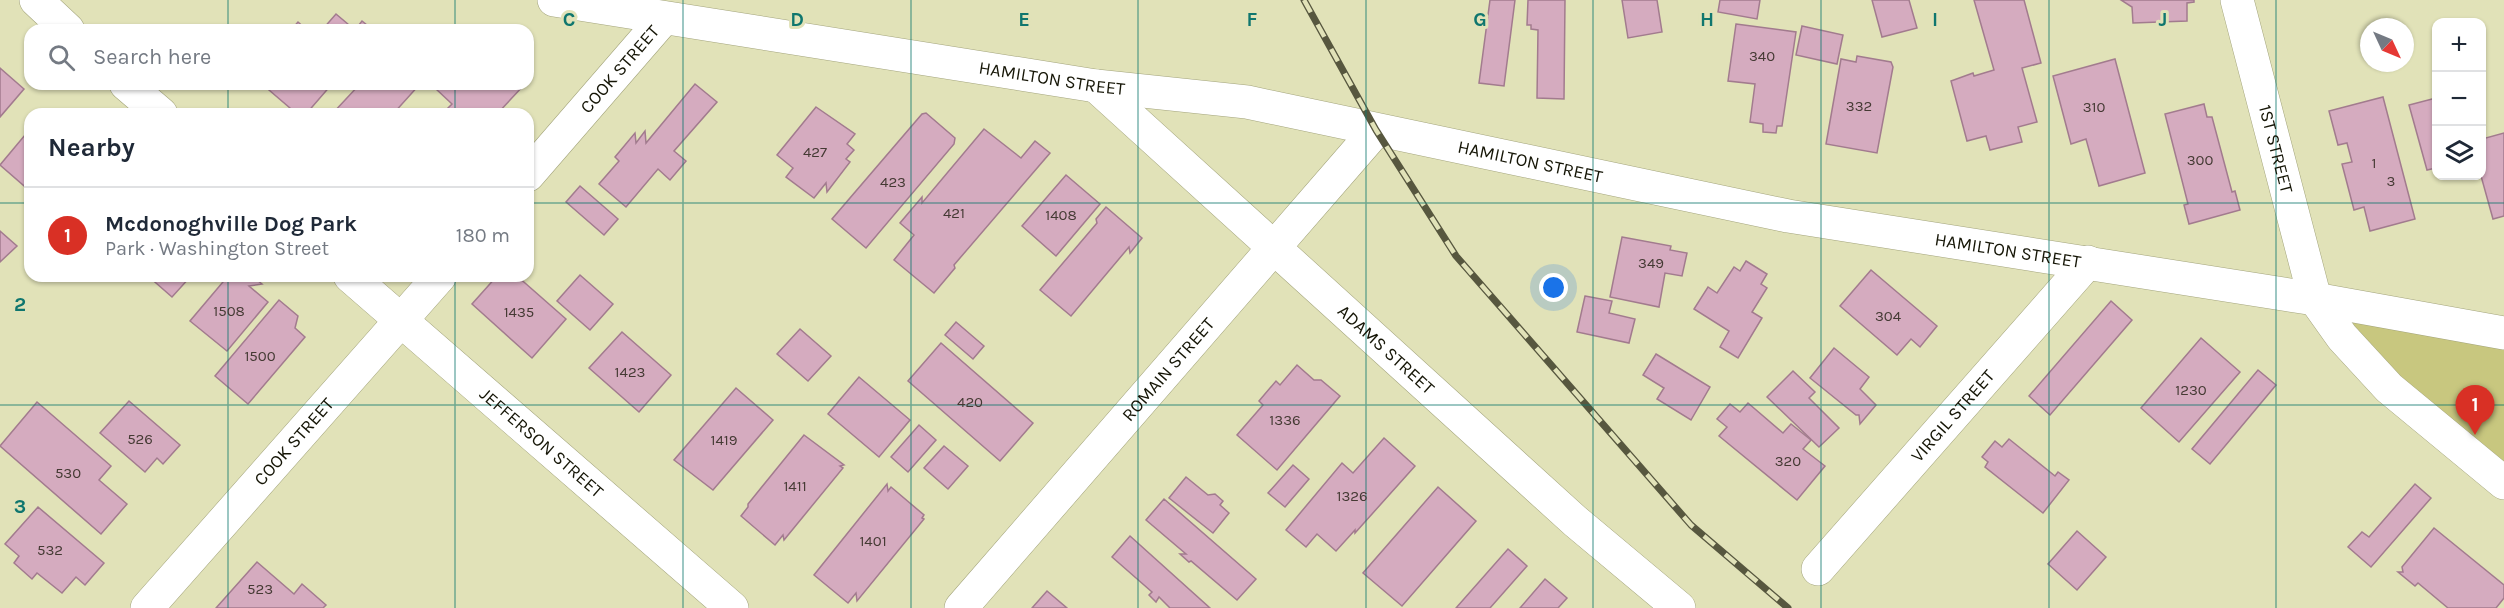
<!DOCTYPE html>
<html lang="en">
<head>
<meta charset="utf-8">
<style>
	body { margin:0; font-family:Karla,sans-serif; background:#f2f2f3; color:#1f2937 }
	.controls { position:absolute; right:18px; top:18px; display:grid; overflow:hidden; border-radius:12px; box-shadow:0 2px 4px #0004 }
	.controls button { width:54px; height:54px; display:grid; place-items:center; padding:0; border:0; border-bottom:2px solid #e0e1e3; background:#fff; color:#1f2937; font:30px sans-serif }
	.compass { position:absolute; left:2360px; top:18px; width:54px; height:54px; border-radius:50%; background:#fff; box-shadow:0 2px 4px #0004; rotate:134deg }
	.you { position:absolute; left:1554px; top:288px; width:21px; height:21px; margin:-15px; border:4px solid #fff; border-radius:50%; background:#1a73e8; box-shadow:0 0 0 9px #1a73e833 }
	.badge { display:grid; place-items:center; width:39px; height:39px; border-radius:50%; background:#d93025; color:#fff; font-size:20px; font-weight:700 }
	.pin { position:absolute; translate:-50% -50px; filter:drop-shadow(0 2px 3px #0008) }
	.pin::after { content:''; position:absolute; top:32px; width:21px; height:18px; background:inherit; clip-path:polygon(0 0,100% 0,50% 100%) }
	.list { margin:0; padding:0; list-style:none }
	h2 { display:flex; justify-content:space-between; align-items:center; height:78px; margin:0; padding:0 24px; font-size:26px }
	h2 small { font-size:20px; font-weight:400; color:#747a83 }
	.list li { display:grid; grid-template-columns:39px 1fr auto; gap:18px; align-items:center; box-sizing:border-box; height:96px; padding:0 24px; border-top:2px solid #e0e1e3 }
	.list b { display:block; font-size:22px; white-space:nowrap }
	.list p { margin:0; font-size:20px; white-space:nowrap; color:#747a83 }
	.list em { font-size:20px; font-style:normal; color:#747a83 }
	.icon { flex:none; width:33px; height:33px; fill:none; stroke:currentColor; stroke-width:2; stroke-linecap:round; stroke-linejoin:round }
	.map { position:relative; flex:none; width:2504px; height:608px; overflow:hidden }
	.search { position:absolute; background:#fff; box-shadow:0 2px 4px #0004; left:24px; top:24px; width:510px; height:66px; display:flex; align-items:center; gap:15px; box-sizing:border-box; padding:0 21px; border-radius:18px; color:#747a83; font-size:22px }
	.panel { position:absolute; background:#fff; box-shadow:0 2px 4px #0004; left:24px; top:108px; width:510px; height:174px; border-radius:18px }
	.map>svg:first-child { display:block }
	.green { fill:#c8c77f }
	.building { fill:#d5abbf; stroke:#a27b8e; stroke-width:1.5 }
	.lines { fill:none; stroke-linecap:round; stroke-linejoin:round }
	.street-casing { stroke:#a3a47c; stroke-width:34 }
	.street { stroke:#fff; stroke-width:33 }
	.rail-casing { stroke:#57573f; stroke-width:7 }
	.rail { stroke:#e1e2b8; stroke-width:4.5; stroke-dasharray:14; stroke-linecap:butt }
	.grid { fill:none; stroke:#0f766e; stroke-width:1.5; stroke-opacity:0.55 }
	.labels { text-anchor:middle; stroke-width:6; stroke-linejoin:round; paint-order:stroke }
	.number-label { font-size:15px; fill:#453a34 }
	.street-label { font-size:18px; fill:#151506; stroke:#e1e2b8 }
	.grid-label { font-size:20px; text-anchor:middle; font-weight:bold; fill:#0f766e; stroke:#e1e2b8; stroke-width:6; stroke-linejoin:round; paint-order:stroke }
</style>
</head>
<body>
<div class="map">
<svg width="2504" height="608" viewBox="0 0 2504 608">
	<rect width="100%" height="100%" fill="#e1e2b8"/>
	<path class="green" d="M2315 299 2504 333V483Z"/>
	<g class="building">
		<path d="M1490 0H1515L1504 86 1479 83Z"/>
		<path d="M1528 0H1565L1564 99 1537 98 1538 30 1531 29V25H1527Z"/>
		<path d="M1622 0H1657L1662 32 1628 38Z"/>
		<path d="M1720 0H1760L1757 19 1718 12Z"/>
		<path d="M1872 0H1909L1917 28 1882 37Z"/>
		<path d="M1974 0H2024L2041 63 2022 68 2037 122 2018 127 2022 142 1990 150 1986 136 1967 141 1951 81 1973 73 1974 76 1994 70Z"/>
		<path d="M2121 0H2194V2L2187 3V21L2133 23 2132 7Z"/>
		<path d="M336 14 355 30 362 21 373 30H322Z"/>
		<path d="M298 22 307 30H291Z"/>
		<path d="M1736 24 1796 32 1782 126H1777L1776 133 1763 132V124L1750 122 1755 84 1728 81Z"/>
		<path d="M1802 26 1843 35 1837 64 1796 55Z"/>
		<path d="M1857 56 1891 62 1893 67 1877 153 1826 144 1841 59 1856 62Z"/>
		<path d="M2115 59 2145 173 2099 186 2086 139 2071 144 2053 76Z"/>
		<path d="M0 68 24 89 0 117Z"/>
		<path d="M262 84H332L306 114H297Z"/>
		<path d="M420 84 393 114H332L360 84Z"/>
		<path d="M441 84H525L497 114H442L452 104 436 89Z"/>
		<path d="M695 84 717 102 674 151 686 161 670 180 658 169 626 207 599 184 619 161 615 157 635 133 636 143 645 131 646 143Z"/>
		<path d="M2383 97 2415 219 2370 231 2364 207 2354 210 2342 164 2352 162 2347 143 2338 145 2329 111Z"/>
		<path d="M2436 98V168L2427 170 2409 105Z"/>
		<path d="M2204 104 2207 117H2212L2232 192 2235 191 2240 210 2189 224 2184 205 2188 204 2165 114Z"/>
		<path d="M816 107 855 134 847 144 854 150 846 159 850 162 827 192 826 183 814 198 786 177 793 168 777 155Z"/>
		<path d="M926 113 955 138 954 144 866 248 832 219 922 114Z"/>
		<path d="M30 129V191L0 165Z"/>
		<path d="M984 129 1021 158 1035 141 1050 153 954 265 955 268 934 293 894 260 914 235 900 223 922 197V203Z"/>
		<path d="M2504 133V216L2493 219 2481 176 2482 139Z"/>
		<path d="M1066 175 1100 204 1056 256 1022 226Z"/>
		<path d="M580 186 618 219 604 235 566 202Z"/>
		<path d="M1106 207 1142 238 1130 253 1129 247 1071 316 1040 290 1097 223 1096 219Z"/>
		<path d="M0 231 17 246 0 262Z"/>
		<path d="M1622 237 1671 246 1670 250 1687 253 1682 276 1665 273 1659 307 1610 297Z"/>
		<path d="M1746 261 1767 274 1761 284 1767 288 1752 312 1762 318 1738 358 1720 347 1729 331 1694 309 1708 287 1717 293 1734 267 1740 271Z"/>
		<path d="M1871 270 1937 326 1920 347 1911 339 1897 355 1840 306Z"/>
		<path d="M580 275 613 304 590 330 557 301Z"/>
		<path d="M148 276H191L172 297Z"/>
		<path d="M228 276H252L262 284 249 286 268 302 227 351 190 321Z"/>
		<path d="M497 276H517L566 319 532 358 472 304Z"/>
		<path d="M1585 296 1612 301 1609 313 1635 319 1629 343 1577 332Z"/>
		<path d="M279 300 298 316 295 328 305 337 248 404 215 376Z"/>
		<path d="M2111 301 2132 320 2050 415 2029 396Z"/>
		<path d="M956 322 984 346 973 359 945 335Z"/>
		<path d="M800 329 831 356 808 381 777 354Z"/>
		<path d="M622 332 671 375 639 412 589 368Z"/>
		<path d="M2201 338 2240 372 2179 442 2141 408Z"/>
		<path d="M941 343 1033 423 1000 461 908 381Z"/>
		<path d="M1834 348 1869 377 1860 389 1876 405 1860 424 1859 415H1856L1810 378Z"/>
		<path d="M1656 354 1710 387 1691 420 1657 399 1664 388 1643 375Z"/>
		<path d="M1297 365 1314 380H1321L1340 396 1277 470 1237 435 1263 405 1259 401 1276 381 1280 385Z"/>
		<path d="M2258 370 2276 385 2210 464 2192 449Z"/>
		<path d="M1793 371 1815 392 1809 398 1839 428 1819 447 1767 397Z"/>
		<path d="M859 377 910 420 879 457 828 414Z"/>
		<path d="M736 388 773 420 713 490 674 460Z"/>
		<path d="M129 401 180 445 163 464 157 458 145 472 100 433Z"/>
		<path d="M37 402 111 466 99 480 127 504 101 534 0 446Z"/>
		<path d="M1748 403 1783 433 1791 424 1811 440 1803 449 1825 466 1797 500 1719 436 1727 427 1717 419 1730 404 1740 412Z"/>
		<path d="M919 425 936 440 908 472 891 457Z"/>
		<path d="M804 435 844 465 840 466 843 468 784 540 783 535 775 545 741 516 748 507V504Z"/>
		<path d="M1384 438 1415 466 1355 533V530L1336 551 1317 534 1306 547 1286 530 1342 463 1353 473Z"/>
		<path d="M2009 439 2055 476 2058 472 2069 480 2043 513 1985 467 1988 462 1982 457 1995 441 2002 447Z"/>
		<path d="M944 446 968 466 948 489 924 468Z"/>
		<path d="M1293 465 1309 479 1285 507 1268 493Z"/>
		<path d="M1186 477 1208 495 1215 494 1223 501 1220 505 1229 513 1213 533 1169 498Z"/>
		<path d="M887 484 888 491 891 487 924 515 922 518 924 519 857 601 856 593 848 603 814 575Z"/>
		<path d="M2415 484 2431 498 2371 567 2348 547 2362 532 2369 537Z"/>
		<path d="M1438 487 1476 521 1402 606 1363 573Z"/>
		<path d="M1164 499 1256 579 1237 600 1191 561 1189 562 1180 554H1186L1146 520Z"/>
		<path d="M38 507 104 563 85 585 76 577 62 593 37 573 32 579 14 563 19 556 5 544Z"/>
		<path d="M2434 528 2504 585V598L2496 608H2448L2418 583 2415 586 2398 572H2403L2402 567Z"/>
		<path d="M2077 531 2106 557 2077 590 2048 564Z"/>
		<path d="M1130 536 1210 608H1170L1159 597 1156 602 1149 595 1152 592 1112 557Z"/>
		<path d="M1508 549 1527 566 1490 608H1456Z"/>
		<path d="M257 562 294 594 302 584 326 605 323 608H216Z"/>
		<path d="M1545 579 1567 598 1558 608H1520Z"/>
		<path d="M1047 591 1067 608H1032Z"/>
	</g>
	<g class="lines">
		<defs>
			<g id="street">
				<path d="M36 0 68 30"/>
				<path id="s1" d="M554 0 1096 86 1247 102 1788 216 2315 299 2504 333"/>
				<path id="s2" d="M2237 0 2315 299 2342 337 2389 388 2504 483"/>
				<path d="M126 84 161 114"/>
				<path id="s3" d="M1096 86 1575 521 1679 608"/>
				<path id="s4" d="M528 175 664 18"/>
				<path id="s5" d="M350 276 732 608"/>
				<path id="s6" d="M1818 569 2088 262"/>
				<path id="s7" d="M147 608 440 276"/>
				<path id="s8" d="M961 608 1376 130"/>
			</g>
		</defs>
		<use href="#street" class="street-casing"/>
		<use href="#street" class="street"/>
		<defs>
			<path id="rail" d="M1304 0 1376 130 1456 256 1691 525 1788 608"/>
		</defs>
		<use href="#rail" class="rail-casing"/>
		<use href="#rail" class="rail"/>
	</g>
	<path class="grid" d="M228 0V30M455 0V30M683 0V608M911 0V608M1138 0V608M1366 0V608M1593 0V608M1821 0V608M2049 0V608M2276 0V608M228 84V114M455 84V114M0 203H30M528 203H2504M228 276V608M455 276V608M0 405H2504"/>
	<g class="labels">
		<g class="number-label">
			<text x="1762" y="61">340</text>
			<text x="1859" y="111">332</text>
			<text x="2094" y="112">310</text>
			<text x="815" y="157">427</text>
			<text x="2200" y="165">300</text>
			<text x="2374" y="168">1</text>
			<text x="2391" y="186">3</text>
			<text x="893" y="187">423</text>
			<text x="954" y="218">421</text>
			<text x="1061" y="220">1408</text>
			<text x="1651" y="268">349</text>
			<text x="229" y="316">1508</text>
			<text x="519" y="317">1435</text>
			<text x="1888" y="321">304</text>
			<text x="260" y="361">1500</text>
			<text x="630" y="377">1423</text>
			<text x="2191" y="395">1230</text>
			<text x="970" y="407">420</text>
			<text x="1285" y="425">1336</text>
			<text x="140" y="444">526</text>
			<text x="724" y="445">1419</text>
			<text x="1788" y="466">320</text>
			<text x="68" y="478">530</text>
			<text x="795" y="491">1411</text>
			<text x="1352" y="501">1326</text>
			<text x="873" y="546">1401</text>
			<text x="50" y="555">532</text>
			<text x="260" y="594">523</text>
		</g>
		<g class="street-label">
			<text dy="6" stroke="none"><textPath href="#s4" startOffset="140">COOK STREET</textPath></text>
			<text dy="6" stroke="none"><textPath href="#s1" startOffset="504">HAMILTON STREET</textPath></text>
			<text dy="6" stroke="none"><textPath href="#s2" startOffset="154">1ST STREET</textPath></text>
			<text dy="6" stroke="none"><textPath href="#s1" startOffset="990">HAMILTON STREET</textPath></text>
			<text dy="6" stroke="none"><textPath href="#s1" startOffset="1476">HAMILTON STREET</textPath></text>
			<text dy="6" stroke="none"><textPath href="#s3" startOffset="392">ADAMS STREET</textPath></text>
			<text dy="6" stroke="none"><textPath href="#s8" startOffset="316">ROMAIN STREET</textPath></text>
			<text dy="6" stroke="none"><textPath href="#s6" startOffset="204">VIRGIL STREET</textPath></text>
			<text dy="6" stroke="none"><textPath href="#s7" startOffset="222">COOK STREET</textPath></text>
			<text dy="6" stroke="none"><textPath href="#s5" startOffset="254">JEFFERSON STREET</textPath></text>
		</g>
	</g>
	<g class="grid-label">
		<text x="569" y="26">C</text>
		<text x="797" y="26">D</text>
		<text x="1024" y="26">E</text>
		<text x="1252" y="26">F</text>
		<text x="1480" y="26">G</text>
		<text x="1707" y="26">H</text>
		<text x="1935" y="26">I</text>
		<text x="2163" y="26">J</text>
		<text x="20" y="311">2</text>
		<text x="20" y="513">3</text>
	</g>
</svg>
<div class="controls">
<button>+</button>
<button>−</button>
<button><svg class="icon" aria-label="layers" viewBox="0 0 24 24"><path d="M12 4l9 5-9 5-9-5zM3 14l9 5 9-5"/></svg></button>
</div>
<svg class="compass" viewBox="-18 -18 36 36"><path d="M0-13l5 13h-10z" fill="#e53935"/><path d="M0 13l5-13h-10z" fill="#747a83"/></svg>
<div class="you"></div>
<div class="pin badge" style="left:2475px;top:435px">1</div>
<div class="search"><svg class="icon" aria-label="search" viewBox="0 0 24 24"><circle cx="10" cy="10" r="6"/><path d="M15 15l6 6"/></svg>Search here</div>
<section class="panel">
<h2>Nearby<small></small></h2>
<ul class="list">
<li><span class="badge">1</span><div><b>Mcdonoghville Dog Park</b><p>Park · Washington Street</p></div><em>180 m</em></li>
</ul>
</section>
</div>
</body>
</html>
